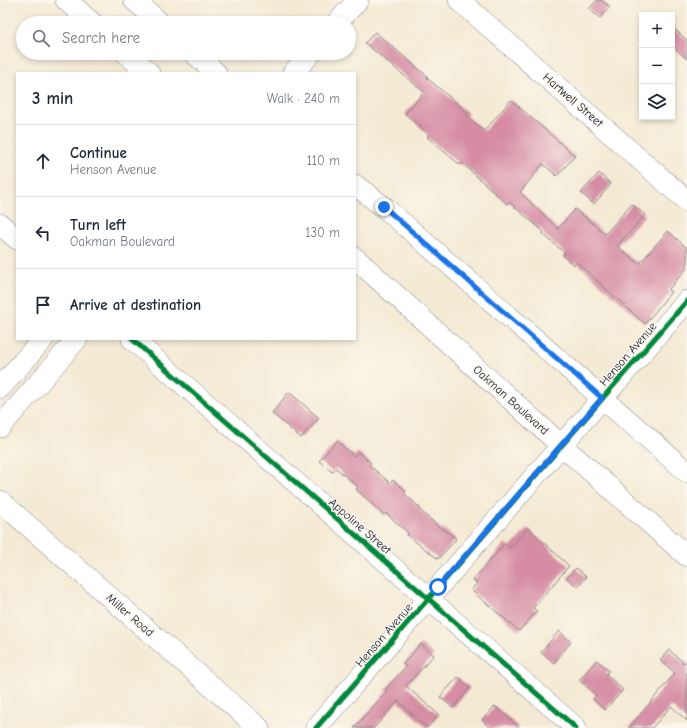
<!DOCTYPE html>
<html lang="en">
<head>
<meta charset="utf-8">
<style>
	body { margin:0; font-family:"Comic Neue",sans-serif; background:#f6f6f7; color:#1f2937 }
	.controls { position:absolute; right:12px; top:12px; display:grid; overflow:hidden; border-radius:0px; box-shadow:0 2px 6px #0003 }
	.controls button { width:36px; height:36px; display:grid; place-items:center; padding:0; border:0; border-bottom:1px solid #e0e1e3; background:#fff; color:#1f2937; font:20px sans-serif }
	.stop { position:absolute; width:12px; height:12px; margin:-9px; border:3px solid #1a73e8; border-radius:50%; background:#fff }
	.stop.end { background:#1a73e8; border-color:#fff; box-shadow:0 1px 4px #0008 }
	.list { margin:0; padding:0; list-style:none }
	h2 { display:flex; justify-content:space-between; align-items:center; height:52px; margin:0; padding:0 16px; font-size:17px }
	h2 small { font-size:13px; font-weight:400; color:#747a83 }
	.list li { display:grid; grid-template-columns:26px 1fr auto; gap:12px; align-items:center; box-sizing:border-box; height:72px; padding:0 16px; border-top:1px solid #e0e1e3 }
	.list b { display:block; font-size:15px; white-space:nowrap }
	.list p { margin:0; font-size:13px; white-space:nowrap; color:#747a83 }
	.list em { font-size:13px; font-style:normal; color:#747a83 }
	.icon { flex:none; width:22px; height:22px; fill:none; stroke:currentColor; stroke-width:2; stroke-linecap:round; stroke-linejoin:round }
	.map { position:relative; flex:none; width:687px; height:728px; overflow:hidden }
	.search { position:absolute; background:#fff; box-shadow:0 2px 6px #0003; left:16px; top:16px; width:340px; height:44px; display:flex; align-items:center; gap:10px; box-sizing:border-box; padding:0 14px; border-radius:22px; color:#747a83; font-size:15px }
	.panel { position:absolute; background:#fff; box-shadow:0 2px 6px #0003; left:16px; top:72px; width:340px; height:268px; border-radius:0px }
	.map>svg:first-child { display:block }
	.building { fill:#d68da4 }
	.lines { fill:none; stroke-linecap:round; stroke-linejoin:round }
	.minor-casing { stroke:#8b8688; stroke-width:22 }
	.minor { stroke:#fff; stroke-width:21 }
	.cycleway-casing { stroke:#fbf7ec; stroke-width:8 }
	.cycleway { stroke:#00873e; stroke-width:5 }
	.route { stroke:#1a73e8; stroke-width:5 }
	.labels { text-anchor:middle; stroke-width:3; stroke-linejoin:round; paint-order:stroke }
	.street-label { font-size:12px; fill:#22223b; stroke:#fbf7ec }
</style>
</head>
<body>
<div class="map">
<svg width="687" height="728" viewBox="0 0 687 728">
	<rect width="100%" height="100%" fill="#fbf7ec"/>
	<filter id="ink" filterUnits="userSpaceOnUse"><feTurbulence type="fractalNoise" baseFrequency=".025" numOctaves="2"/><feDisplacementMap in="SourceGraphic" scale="8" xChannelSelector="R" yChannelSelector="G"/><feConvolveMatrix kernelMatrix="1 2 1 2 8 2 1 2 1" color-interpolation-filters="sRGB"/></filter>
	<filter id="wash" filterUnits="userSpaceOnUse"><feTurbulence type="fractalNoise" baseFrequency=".012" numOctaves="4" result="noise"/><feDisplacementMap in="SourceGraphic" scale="16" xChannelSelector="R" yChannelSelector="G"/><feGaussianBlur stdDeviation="0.9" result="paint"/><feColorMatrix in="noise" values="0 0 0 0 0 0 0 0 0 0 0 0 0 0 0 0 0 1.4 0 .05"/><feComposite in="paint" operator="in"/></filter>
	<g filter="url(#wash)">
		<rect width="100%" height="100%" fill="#f4ead4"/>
		<g id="blocks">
			<g class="building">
				<path d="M597 0H601L610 7 600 18 589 9Z"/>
				<path d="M672 27 687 40V59L672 46Z"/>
				<path d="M375 32 428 77 427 78 468 113 466 115 484 131 511 100 575 156 557 176 543 164 520 192 558 229 575 209 605 234 632 204 645 215 617 246 639 264 668 231 687 248V268L668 290 671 292 645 324 576 262 574 265 563 256 565 253 543 234 544 232 509 202 507 204 462 163 460 165 427 137 429 135 405 114 424 92 365 43Z"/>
				<path d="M599 173 611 184 594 204 581 193Z"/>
				<path d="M289 392 319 418 301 438 272 413Z"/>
				<path d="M337 441 354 456 358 452 371 463 369 465 390 483 393 480 406 491 404 493 421 509 420 510 442 530 443 528 456 539 438 559 407 535 408 533 386 513 384 515 372 504 356 489 358 487 336 468 332 472 319 461Z"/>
				<path d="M528 528 569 566 533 608 537 611 519 631 471 590 477 583 473 580 505 543 510 548Z"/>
				<path d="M576 568 586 577 578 587 567 578Z"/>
				<path d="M559 631 571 642 554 663 541 652Z"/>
				<path d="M421 644 434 655 406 686 439 715 427 728 398 701 374 728H354L387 691 385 690 406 666 403 664Z"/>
				<path d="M669 650 684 663 687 660V721L671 706 652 728H629L675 673 660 660Z"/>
				<path d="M597 660 609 671 606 674 623 690 605 710 593 699 596 695 579 680Z"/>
				<path d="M458 677 470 688 453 708 440 697Z"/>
				<path d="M495 706 508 717 519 728H491L482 720Z"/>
			</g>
		</g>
	</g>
	<g filter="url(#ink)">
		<use href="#blocks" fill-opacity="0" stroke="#8b8688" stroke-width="1"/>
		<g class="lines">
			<defs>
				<g id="minor">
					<path d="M66 0 92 23"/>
					<path d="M134 0 160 23"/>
					<path d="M459 0 687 201"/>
					<path d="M337 23 358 0"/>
					<path d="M126 53 149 73"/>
					<path d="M194 53 216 73"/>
					<path d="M293 73 311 53"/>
					<path d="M355 185 384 207 687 472"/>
					<path d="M0 224 17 239"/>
					<path d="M355 258 551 436 687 556"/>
					<path d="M132 339 576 728"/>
					<path d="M0 388 43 339"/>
					<path d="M0 427 77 339"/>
					<path d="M0 501 259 728"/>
					<path d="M316 728 687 301"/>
				</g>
			</defs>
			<use href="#minor" class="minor-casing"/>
			<use href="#minor" class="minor"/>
			<defs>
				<g id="cycleway">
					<path d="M132 339 576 728"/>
					<path d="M316 728 687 301"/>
				</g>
			</defs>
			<use href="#cycleway" class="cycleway-casing"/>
			<use href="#cycleway" class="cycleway"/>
		</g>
	</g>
	<g class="lines" filter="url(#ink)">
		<path class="route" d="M384 207 602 398 438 587"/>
	</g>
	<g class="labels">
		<g class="street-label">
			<text transform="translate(573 100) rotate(41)" y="4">Hartwell Street</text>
			<text transform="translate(628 354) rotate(-49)" y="4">Henson Avenue</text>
			<text transform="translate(511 400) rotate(42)" y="4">Oakman Boulevard</text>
			<text transform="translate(360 526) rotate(41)" y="4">Appoline Street</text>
			<text transform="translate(130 615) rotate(41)" y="4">Miller Road</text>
			<text transform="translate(384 635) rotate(-49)" y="4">Henson Avenue</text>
		</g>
	</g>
</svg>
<div class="controls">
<button>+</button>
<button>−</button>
<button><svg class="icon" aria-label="layers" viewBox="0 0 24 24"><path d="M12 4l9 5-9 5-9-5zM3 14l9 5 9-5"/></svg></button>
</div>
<div class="stop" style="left:438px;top:587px"></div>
<div class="stop end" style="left:384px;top:207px"></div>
<div class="search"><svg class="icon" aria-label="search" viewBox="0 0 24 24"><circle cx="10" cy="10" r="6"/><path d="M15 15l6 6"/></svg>Search here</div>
<section class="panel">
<h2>3 min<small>Walk · 240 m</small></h2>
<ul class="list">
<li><svg class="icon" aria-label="ahead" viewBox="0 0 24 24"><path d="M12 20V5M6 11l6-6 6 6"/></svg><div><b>Continue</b><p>Henson Avenue</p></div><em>110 m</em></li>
<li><svg class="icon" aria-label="left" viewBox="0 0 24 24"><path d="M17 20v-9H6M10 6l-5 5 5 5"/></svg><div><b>Turn left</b><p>Oakman Boulevard</p></div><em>130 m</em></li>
<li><svg class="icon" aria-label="arrive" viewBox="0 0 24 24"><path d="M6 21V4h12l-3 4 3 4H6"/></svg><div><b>Arrive at destination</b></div></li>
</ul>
</section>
</div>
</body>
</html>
